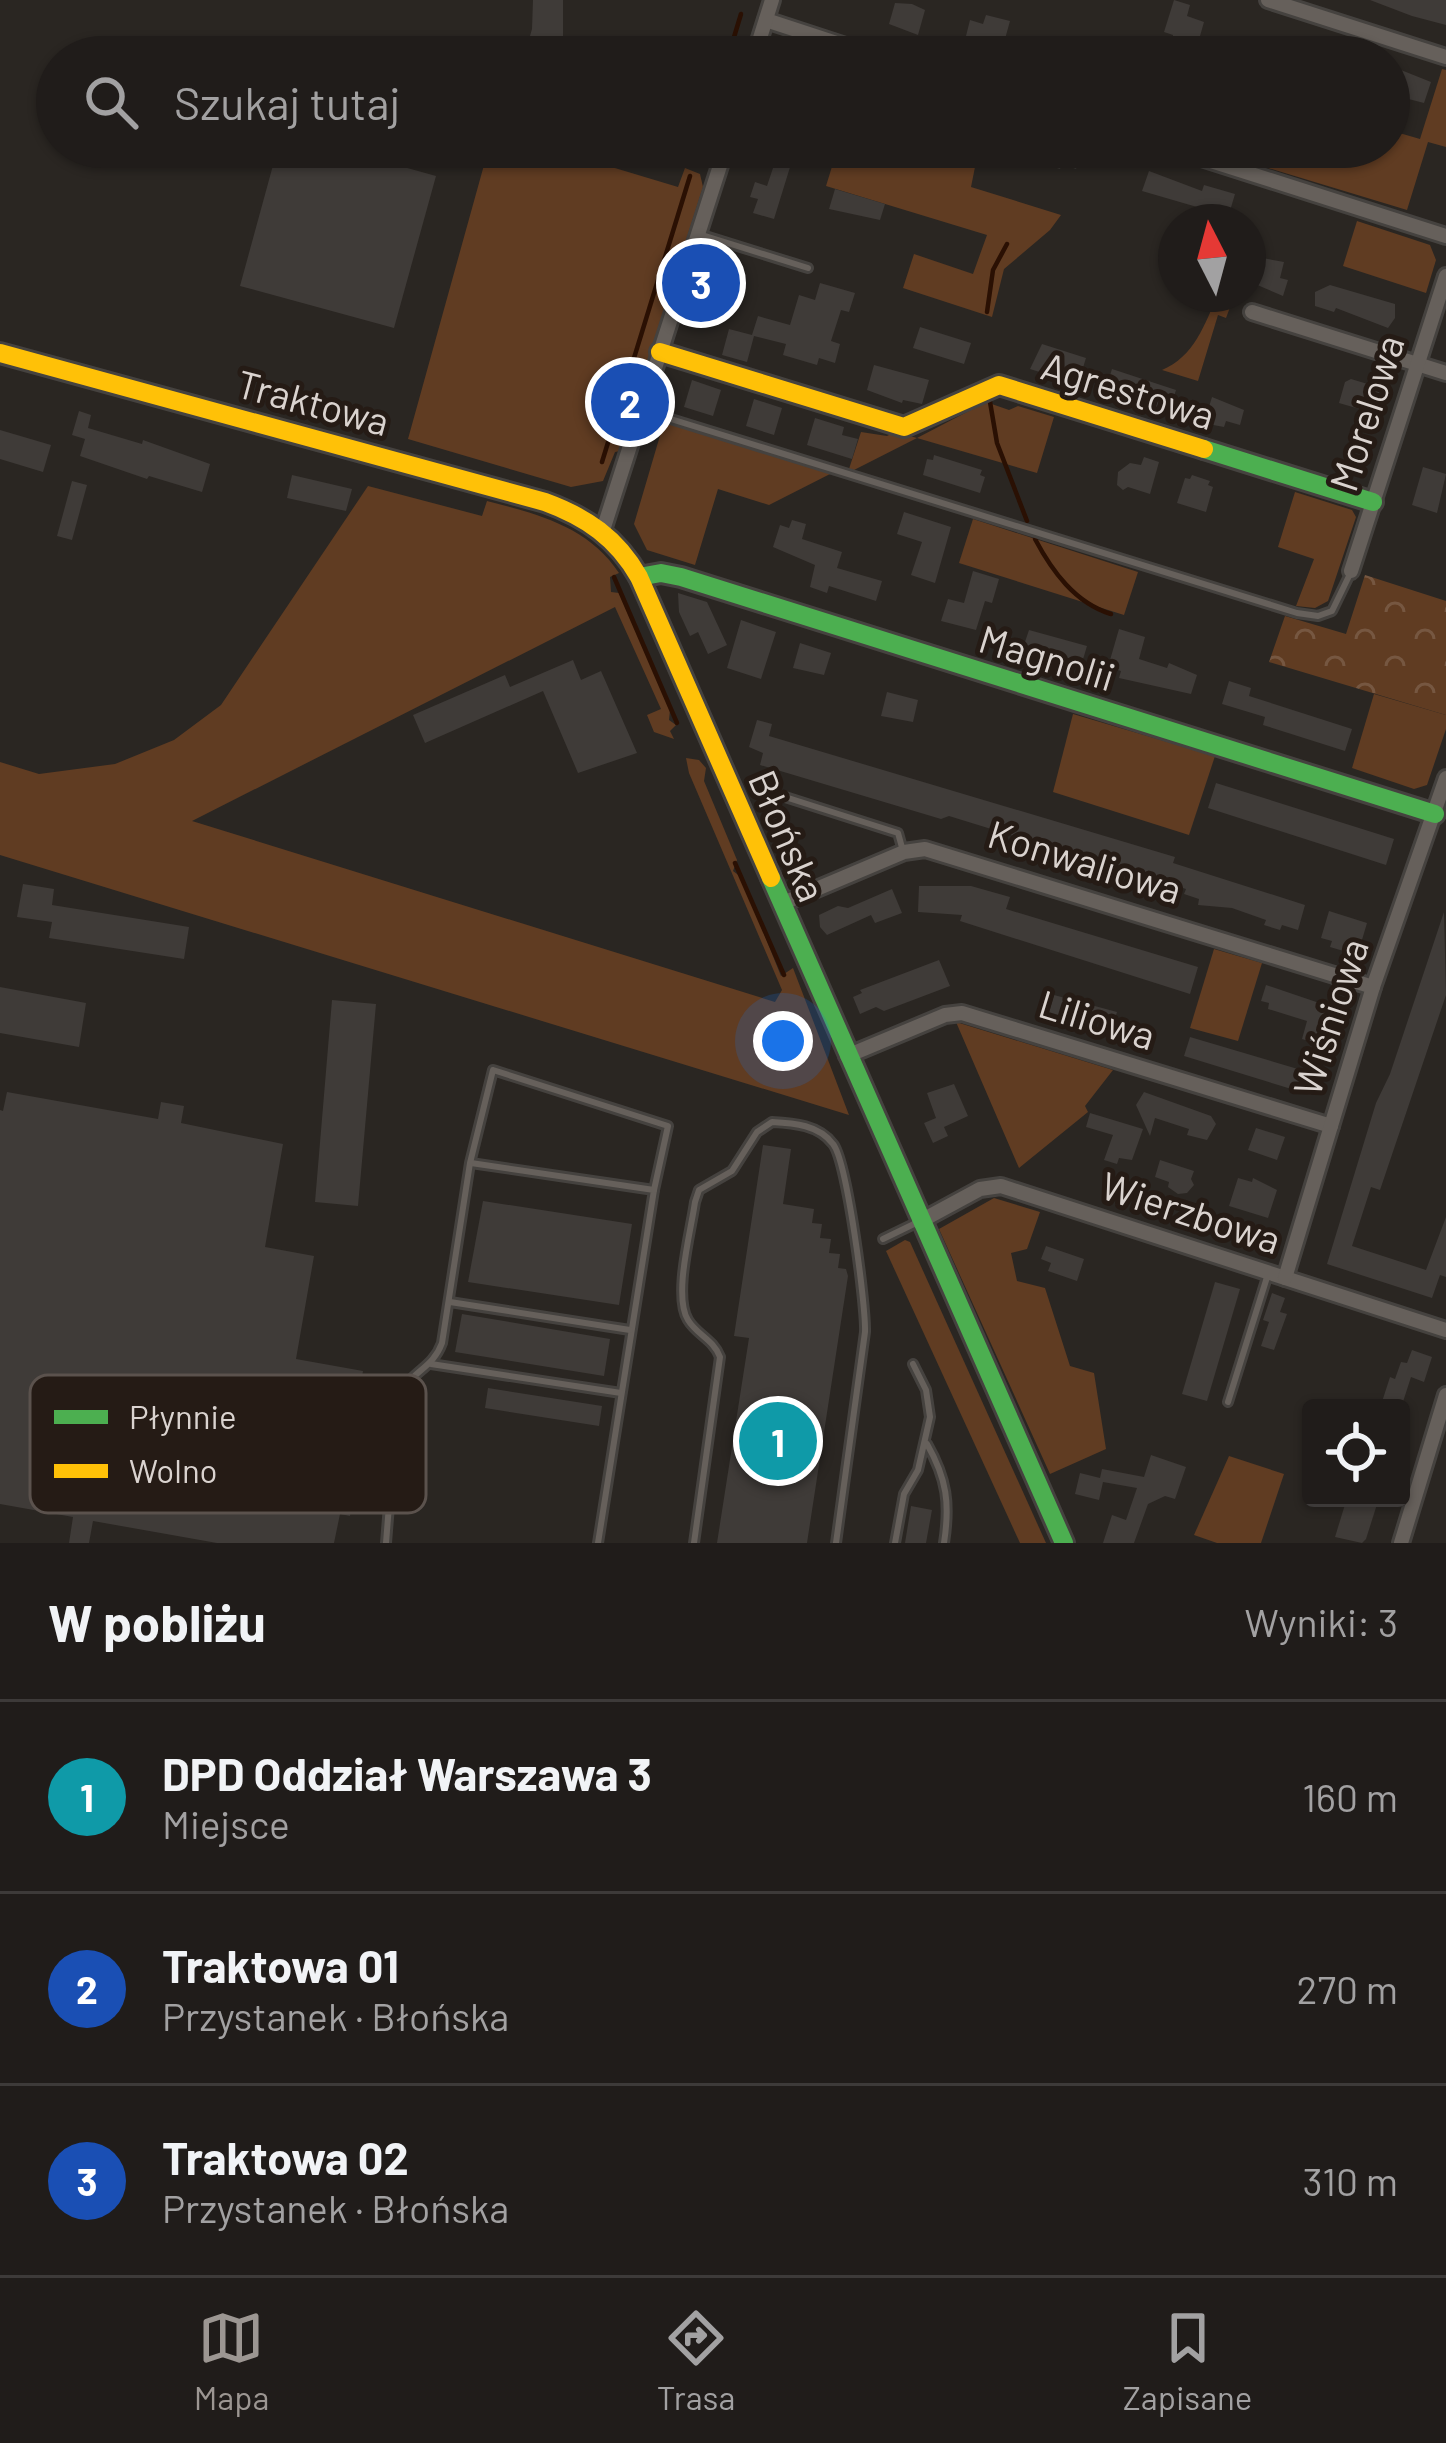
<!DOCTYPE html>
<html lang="pl">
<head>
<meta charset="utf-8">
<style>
	body { margin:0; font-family:Barlow,sans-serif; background:#2d2927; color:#f1f3f6 }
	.controls { position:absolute; right:36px; bottom:36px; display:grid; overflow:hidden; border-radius:12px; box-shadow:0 3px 9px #0004 }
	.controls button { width:108px; height:108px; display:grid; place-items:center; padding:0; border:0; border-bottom:3px solid #3d3a39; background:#201c1a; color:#f1f3f6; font:60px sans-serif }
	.compass { position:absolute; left:1158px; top:204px; width:108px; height:108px; border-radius:50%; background:#201c1a; box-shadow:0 3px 9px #0004; rotate:354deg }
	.you { position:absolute; left:783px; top:1041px; width:42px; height:42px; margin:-30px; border:9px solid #fff; border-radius:50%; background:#1a73e8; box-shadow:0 0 0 18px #1a73e833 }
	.badge { display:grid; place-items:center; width:78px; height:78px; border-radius:50%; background:#9c9692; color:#fff; font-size:39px; font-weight:700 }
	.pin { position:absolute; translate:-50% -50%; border:6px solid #fff; box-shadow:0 3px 12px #0006 }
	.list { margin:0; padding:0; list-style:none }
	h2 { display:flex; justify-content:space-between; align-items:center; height:156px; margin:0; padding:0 48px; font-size:51px }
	h2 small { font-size:39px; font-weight:400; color:#a2a1a2 }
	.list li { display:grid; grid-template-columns:78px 1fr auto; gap:36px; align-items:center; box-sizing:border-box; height:192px; padding:0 48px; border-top:3px solid #3d3a39 }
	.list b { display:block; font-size:45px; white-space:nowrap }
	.list p { margin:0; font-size:39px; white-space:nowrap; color:#a2a1a2 }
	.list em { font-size:39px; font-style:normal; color:#a2a1a2 }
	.icon { flex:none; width:66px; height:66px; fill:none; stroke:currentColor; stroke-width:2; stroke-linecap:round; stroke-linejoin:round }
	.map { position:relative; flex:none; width:1446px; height:1543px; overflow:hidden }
	.search { position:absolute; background:#201c1a; box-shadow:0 3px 9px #0004; left:36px; right:36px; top:36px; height:132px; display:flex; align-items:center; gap:30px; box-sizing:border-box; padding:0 42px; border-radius:66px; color:#a2a1a2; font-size:45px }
	.sheet { height:732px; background:#201c1a }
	nav { display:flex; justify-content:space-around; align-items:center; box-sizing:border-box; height:168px; border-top:3px solid #3d3a39; background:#201c1a; font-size:33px; color:#a2a1a2 }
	nav a { display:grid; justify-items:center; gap:6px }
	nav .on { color:#9c9692 }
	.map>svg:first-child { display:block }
	.grass { fill:#603c22 }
	.forest { fill:url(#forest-crowns) }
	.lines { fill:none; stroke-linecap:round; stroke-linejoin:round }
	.stream { stroke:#2a1003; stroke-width:4.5 }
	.building { fill:#3f3b38 }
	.lane-casing { stroke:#45423f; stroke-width:12 }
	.street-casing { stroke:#45423f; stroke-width:20 }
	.fast-casing { stroke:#45423f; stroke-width:24 }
	.slow-casing { stroke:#45423f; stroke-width:24 }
	.lane { stroke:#66605b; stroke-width:6 }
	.street { stroke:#66605b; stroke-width:14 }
	.fast { stroke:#4caf50; stroke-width:18 }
	.slow { stroke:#ffc107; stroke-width:18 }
	.labels { text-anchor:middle; stroke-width:10; stroke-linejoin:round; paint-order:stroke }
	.street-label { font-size:39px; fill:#dad3cf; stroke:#251b15 }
	.key { fill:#251b15; stroke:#5b524d; stroke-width:3 }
	.key-label { font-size:33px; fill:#dad3cf }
</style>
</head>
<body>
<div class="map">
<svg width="1446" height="1543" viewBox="0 0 1446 1543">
	<defs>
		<pattern id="forest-crowns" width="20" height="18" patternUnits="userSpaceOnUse" patternTransform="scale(3)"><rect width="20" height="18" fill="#603c22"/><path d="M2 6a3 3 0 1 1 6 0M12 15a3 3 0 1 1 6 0" fill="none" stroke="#765741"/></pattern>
	</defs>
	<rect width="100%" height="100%" fill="#2a2622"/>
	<g class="grass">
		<path d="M1442 69 1446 70V147L1428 142 1407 210 1268 168 1275 147H1389V130L1420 139Z"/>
		<path d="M489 147H545L678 187 685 168 700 174 703 187 636 398 630 396 626 408 633 411 620 451 615 452 603 481 571 487 408 439Z"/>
		<path d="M838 147H979L971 187 1061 215 1050 230 1004 269 992 317 903 288 914 254 973 274 987 235 826 186Z"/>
		<path d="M1357 221 1430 245 1436 260 1426 293 1343 266Z"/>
		<path d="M1218 294H1235L1226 318 1218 315 1198 381 1162 370C1194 357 1205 324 1218 294Z"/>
		<path d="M986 402 1009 410 1018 406 1054 417 1037 473 917 438 854 470 849 469 861 432 887 436 895 432 917 438Z"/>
		<path d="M664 422 834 472 769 505 718 489 695 565 647 550 634 524Z"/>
		<path d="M368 486 482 516 487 501C538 514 589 527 619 573L610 577 611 592 619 593 670 710 669 720 676 725 670 731 674 739 654 732 647 715 661 709 615 607 192 821 775 1002 782 990 689 773 686 758 699 760 706 768 704 781 737 860 733 871 741 877 781 976 793 968 849 1115 0 855V762L39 774 115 764 174 740 221 705Z"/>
		<path d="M1295 492 1352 510 1356 517 1328 601 1315 608 1296 606 1314 559 1278 547Z"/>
		<path d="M973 519 1138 572 1124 615 959 563Z"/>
		<path d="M1374 694 1446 715V729L1427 785 1414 789 1352 768Z"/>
		<path d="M1073 714 1215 756 1189 835 1053 792Z"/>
		<path d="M1214 949 1262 963 1238 1041 1190 1028Z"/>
		<path d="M956 1022 1113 1070 1085 1106 1088 1112 1019 1168Z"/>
		<path d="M994 1198 1040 1212 1027 1249 1011 1253 1017 1281 1045 1288 1070 1366 1094 1373 1106 1449 1050 1474 939 1229Z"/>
		<path d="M905 1240 910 1242 1046 1543H1020L886 1251Z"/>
		<path d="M1229 1456 1284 1474 1261 1543H1217L1194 1535Z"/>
	</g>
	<path class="forest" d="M1365 575 1446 601V715L1269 662 1285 616 1346 634Z"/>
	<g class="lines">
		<g class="stream">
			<path d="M728 57 741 14"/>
			<path d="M699 149 700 147"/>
			<path d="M987 312 993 270 1007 244"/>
			<path d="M989 396 997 443 1027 521"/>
			<path d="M602 462 690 176"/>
			<path d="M1035 539C1052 571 1075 603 1111 614"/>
			<path d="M614 577 677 723"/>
			<path d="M735 863 784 975"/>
		</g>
	</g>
	<g class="building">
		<path d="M533 0H563V38L613 57H524L532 29Z"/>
		<path d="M1174 0 1190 5 1187 16 1204 22 1198 43 1188 40 1187 45 1172 40 1173 35 1164 32Z"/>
		<path d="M1370 0H1446V25L1412 16Z"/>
		<path d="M895 3 912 4 925 10 918 35 889 24Z"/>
		<path d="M986 15 1010 21 1000 57H981L982 53 963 48 970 20 983 24Z"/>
		<path d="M1277 41 1304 49 1306 41 1346 57H1272Z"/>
		<path d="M1401 70 1431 82 1424 103 1393 95Z"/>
		<path d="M278 147H332L436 176 394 328 240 286Z"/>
		<path d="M780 147 795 151 774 219 753 213 758 199 750 197 755 182 767 186Z"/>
		<path d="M1033 147H1073L1083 150 1076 169 1062 164 1060 169 1029 159Z"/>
		<path d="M1149 171 1202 191 1204 185 1235 194 1227 221 1196 211 1197 207 1142 191Z"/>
		<path d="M835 189 885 204 880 220 829 209Z"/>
		<path d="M1252 256 1284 262 1280 278 1288 280 1283 296 1248 281Z"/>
		<path d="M820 283 855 293 849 312 841 310 831 341 840 344 835 363 819 358 817 365 783 355 786 344 754 336 747 362 722 355 729 329 752 335 758 316 790 325 799 295 815 300Z"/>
		<path d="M1330 285 1395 304V318L1388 328 1336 308 1334 312 1315 306V292Z"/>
		<path d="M920 327 971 343 964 364 913 348Z"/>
		<path d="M1042 344 1086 358 1078 384 1030 369Z"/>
		<path d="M874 365 929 380 922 404 903 400 902 403 867 390Z"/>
		<path d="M1112 369 1176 390 1169 411 1105 391Z"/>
		<path d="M1351 379 1381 388 1376 401 1368 398 1363 410 1339 403 1345 382Z"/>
		<path d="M692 380 721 390 713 416 684 407Z"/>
		<path d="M1212 397 1244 410 1240 425 1226 421 1224 427 1208 424 1205 420Z"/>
		<path d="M754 399 782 408 774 435 746 426Z"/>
		<path d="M79 411 91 415 88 428 142 444 143 440 210 464 202 492 149 476 147 479 80 456 85 439 72 435Z"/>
		<path d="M815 418 844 427 842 435 858 439 852 459 807 445Z"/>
		<path d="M0 430 51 445 43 472 0 459Z"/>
		<path d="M934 455 982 470 980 475 985 477 980 493 923 475 927 459 933 460Z"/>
		<path d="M1144 457 1159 462 1150 494 1128 487 1123 490 1117 485 1118 472 1130 463 1141 465Z"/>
		<path d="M1423 467 1446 474 1437 513 1412 505Z"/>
		<path d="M292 475 352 489 346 511 287 498Z"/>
		<path d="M1192 475 1210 481 1208 485 1213 487 1206 512 1177 503 1185 478 1190 479Z"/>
		<path d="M72 481 87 485 72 540 57 536Z"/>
		<path d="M904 512 951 527 935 583 911 575 922 542 897 534Z"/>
		<path d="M792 520 806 524 802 539 842 552 837 568 882 581 876 601 829 586 827 593 810 587 815 565 773 547 780 525 789 528Z"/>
		<path d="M973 571 999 579 992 603 985 601 976 630 941 621 948 599 964 603Z"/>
		<path d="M678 593 707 602 727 645 708 654 698 632 690 636 679 612Z"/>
		<path d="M741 620 776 632 761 679 727 668Z"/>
		<path d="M1119 629 1145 637 1139 659 1167 668 1169 663 1197 675 1191 694 1119 678 1121 671 1108 667Z"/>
		<path d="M1029 630 1087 646 1081 666 1023 648Z"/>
		<path d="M800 643 831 653 824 675 793 668Z"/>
		<path d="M573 660 581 680 601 671 637 753 578 773 543 691 425 743 413 715 505 675 510 687Z"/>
		<path d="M1229 681 1251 688 1249 696 1352 729 1345 751 1263 725 1265 717 1222 704Z"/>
		<path d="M887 692 918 700 913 722 881 716Z"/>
		<path d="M757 720 772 724 769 736 1175 857 1173 863 1305 905 1298 930 1282 925 1280 930 1264 925 1266 920 1232 908 1198 905 1199 899 1184 894 1186 889 949 816 941 819 760 765 763 753 749 747Z"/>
		<path d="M1216 783 1394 839 1386 865 1208 808Z"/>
		<path d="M23 884 54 889 52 905 189 927 184 959 49 938 52 922 17 917Z"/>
		<path d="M919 886H971L1010 897 1006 909 1198 967 1190 994 960 921 962 915 918 912Z"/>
		<path d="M892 889 902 913 875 923 871 915 827 935 820 927 819 915 838 906 848 908Z"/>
		<path d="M1329 911 1367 923 1359 950 1349 946 1347 952 1330 947 1332 941 1321 938Z"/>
		<path d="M1444 912 1446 995 1380 1190 1371 1187 1352 1246 1426 1270 1446 1217V1277L1440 1275 1432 1298 1327 1264 1376 1103 1390 1074Z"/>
		<path d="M939 960 950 986 884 1011 876 1007 860 1014 853 997 862 993 860 990Z"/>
		<path d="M1266 985 1337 1009 1325 1046 1302 1039 1307 1021 1268 1009 1269 1003 1261 1001Z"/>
		<path d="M0 987 86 1003 79 1047 0 1033Z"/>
		<path d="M1054 995 1117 1012 1113 1025 1084 1016 1081 1025 1049 1013Z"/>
		<path d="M332 1000 376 1004 358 1206 315 1202Z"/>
		<path d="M1190 1037 1318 1075 1311 1095 1184 1056Z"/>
		<path d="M954 1084 968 1116 944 1127 948 1136 933 1143 924 1123 936 1118 927 1093Z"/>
		<path d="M7 1092 158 1119 161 1102 184 1106 181 1123 283 1144 265 1247 314 1256 296 1359 363 1371 354 1424 366 1426 350 1516 340 1514 334 1543H217L93 1521 89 1543H69L73 1517 0 1504V1110L3 1111Z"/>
		<path d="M1144 1092 1211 1116 1216 1124 1207 1140 1187 1135 1189 1129 1155 1118 1150 1136 1136 1105Z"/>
		<path d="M1090 1113 1143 1129 1132 1160 1119 1158 1117 1164 1104 1160 1113 1135 1086 1127Z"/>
		<path d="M1256 1128 1285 1137 1277 1160 1248 1150Z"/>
		<path d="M763 1145 791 1149 783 1204 814 1209 812 1223 822 1224 820 1238 831 1239 829 1253 840 1254 838 1268 846 1269 848 1276 807 1543H717L749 1338 734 1336Z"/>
		<path d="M1160 1160 1194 1171 1191 1179 1194 1185 1187 1193 1178 1194 1168 1187 1169 1182 1155 1177Z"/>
		<path d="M1238 1178 1252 1182 1253 1178 1277 1190 1268 1218 1229 1206Z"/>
		<path d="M483 1201 632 1224 619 1305 468 1282Z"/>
		<path d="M1046 1246 1084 1259 1077 1281 1048 1271 1051 1263 1041 1259Z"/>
		<path d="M1215 1282 1240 1289 1207 1401 1182 1394Z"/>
		<path d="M1272 1293 1285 1298 1280 1312 1287 1314 1274 1350 1261 1346 1269 1322 1263 1320Z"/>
		<path d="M462 1314 610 1339 604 1376 455 1352Z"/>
		<path d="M1412 1350 1432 1357 1424 1382 1411 1377 1401 1408H1380L1390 1377 1395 1379 1401 1362 1407 1363Z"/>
		<path d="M488 1388 602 1406 599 1426 485 1408Z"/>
		<path d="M1151 1455 1186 1467 1175 1499 1165 1496 1148 1504 1134 1543H1103L1112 1515 1126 1520 1137 1488 1103 1482 1099 1500 1075 1494 1080 1473 1100 1478 1102 1469 1144 1477Z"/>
		<path d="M1347 1498H1379L1366 1539 1362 1543 1335 1537Z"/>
		<path d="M911 1506 932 1510 926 1543H905Z"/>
	</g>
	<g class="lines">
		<defs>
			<g id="lane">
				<path d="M702 235 808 268"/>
				<path d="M645 411 1297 613 1318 616 1332 611 1350 574"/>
				<path d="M782 796 898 833 903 851"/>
				<path d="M471 1163 654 1190 598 1543"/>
				<path d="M883 1239 916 1223"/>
				<path d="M450 1302 630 1330"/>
				<path d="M431 1364 621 1393"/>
				<path d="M1228 1402 1268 1274"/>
				<path d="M927 1444C947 1479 950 1504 944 1543"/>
				<path d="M386 1543 397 1405C406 1370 431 1373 442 1343L470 1163 493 1070 668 1126 654 1190"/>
				<path d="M694 1543 720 1357C713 1339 697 1335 688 1320 673 1296 691 1231 695 1202L699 1190 732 1171 757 1132 772 1122C794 1123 819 1125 833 1144 847 1161 866 1306 865 1332L836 1543"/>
				<path d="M895 1543 904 1494 918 1470 930 1417 926 1390 913 1364"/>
			</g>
			<g id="street">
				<path d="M1268 0 1446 57"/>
				<path d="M766 20 879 57"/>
				<path d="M754 57 772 0"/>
				<path d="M1167 147 1446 236"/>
				<path d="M1252 312 1446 373"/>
				<path d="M603 530 726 147"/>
				<path d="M1351 571 1446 276"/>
				<path d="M781 904 904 852 925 849 1373 987"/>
				<path d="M847 1056 945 1015 962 1013 1331 1126"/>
				<path d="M919 1222 980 1189 1001 1186 1446 1330"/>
				<path d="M1285 1278 1373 987 1446 778"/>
				<path d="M1401 1543 1446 1395"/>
			</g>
			<g id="fast">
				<path d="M1204 449 1373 502"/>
				<path d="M639 577 661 573 681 577 1435 814"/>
				<path d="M771 878 1064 1543"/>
			</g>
			<g id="slow">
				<path d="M660 352 904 427 999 385 1204 449"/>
				<path d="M0 353 545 502C586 517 617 538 639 577L771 878"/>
			</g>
		</defs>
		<use href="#lane" class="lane-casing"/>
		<use href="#street" class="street-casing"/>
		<use href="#fast" class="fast-casing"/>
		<use href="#slow" class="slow-casing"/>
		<use href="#lane" class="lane"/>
		<use href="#street" class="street"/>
		<use href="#fast" class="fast"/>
		<use href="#slow" class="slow"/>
	</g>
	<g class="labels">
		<g class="street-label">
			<text transform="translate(1128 391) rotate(17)" y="14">Agrestowa</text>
			<text transform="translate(313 403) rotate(15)" y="14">Traktowa</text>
			<text transform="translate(1367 413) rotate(-72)" y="14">Morelowa</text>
			<text transform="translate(1047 658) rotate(17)" y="14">Magnolii</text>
			<text transform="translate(787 836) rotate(67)" y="14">Błońska</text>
			<text transform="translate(1085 862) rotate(17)" y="14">Konwaliowa</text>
			<text transform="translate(1331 1017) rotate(-72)" y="14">Wiśniowa</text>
			<text transform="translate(1097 1020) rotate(17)" y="14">Liliowa</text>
			<text transform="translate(1191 1213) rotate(18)" y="14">Wierzbowa</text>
		</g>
	</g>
	<rect x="30" y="1375" width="396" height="138" rx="18" class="key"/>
	<rect x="54" y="1410" width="54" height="14" fill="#4caf50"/>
	<rect x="54" y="1464" width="54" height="14" fill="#ffc107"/>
	<g class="key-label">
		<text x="129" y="1429">Płynnie</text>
		<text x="129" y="1483">Wolno</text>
	</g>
</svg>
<div class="controls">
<button><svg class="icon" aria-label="locate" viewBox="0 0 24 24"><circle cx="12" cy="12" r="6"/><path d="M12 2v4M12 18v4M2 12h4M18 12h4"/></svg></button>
</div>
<svg class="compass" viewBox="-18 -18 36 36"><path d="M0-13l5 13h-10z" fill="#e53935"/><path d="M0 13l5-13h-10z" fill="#a2a1a2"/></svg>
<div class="you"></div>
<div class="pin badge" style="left:778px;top:1441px;background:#0f9aa8">1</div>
<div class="pin badge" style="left:630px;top:402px;background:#1a4fb4">2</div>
<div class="pin badge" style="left:701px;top:283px;background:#1a4fb4">3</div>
<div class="search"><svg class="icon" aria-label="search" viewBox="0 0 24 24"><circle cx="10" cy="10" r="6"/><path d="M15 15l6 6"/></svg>Szukaj tutaj</div>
</div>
<section class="sheet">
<h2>W pobliżu<small>Wyniki: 3</small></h2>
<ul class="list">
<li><span class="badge" style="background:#0f9aa8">1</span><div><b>DPD Oddział Warszawa 3</b><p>Miejsce</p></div><em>160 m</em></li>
<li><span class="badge" style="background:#1a4fb4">2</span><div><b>Traktowa 01</b><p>Przystanek · Błońska</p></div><em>270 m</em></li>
<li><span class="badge" style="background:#1a4fb4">3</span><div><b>Traktowa 02</b><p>Przystanek · Błońska</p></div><em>310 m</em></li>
</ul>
</section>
<nav>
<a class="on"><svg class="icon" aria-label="map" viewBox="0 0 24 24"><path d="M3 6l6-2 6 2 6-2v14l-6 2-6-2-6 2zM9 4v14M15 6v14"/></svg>Mapa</a>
<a><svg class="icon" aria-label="directions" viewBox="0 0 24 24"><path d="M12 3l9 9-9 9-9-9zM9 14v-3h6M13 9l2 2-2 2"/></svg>Trasa</a>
<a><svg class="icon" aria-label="saved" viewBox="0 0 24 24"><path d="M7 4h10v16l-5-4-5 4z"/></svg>Zapisane</a>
</nav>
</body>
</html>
